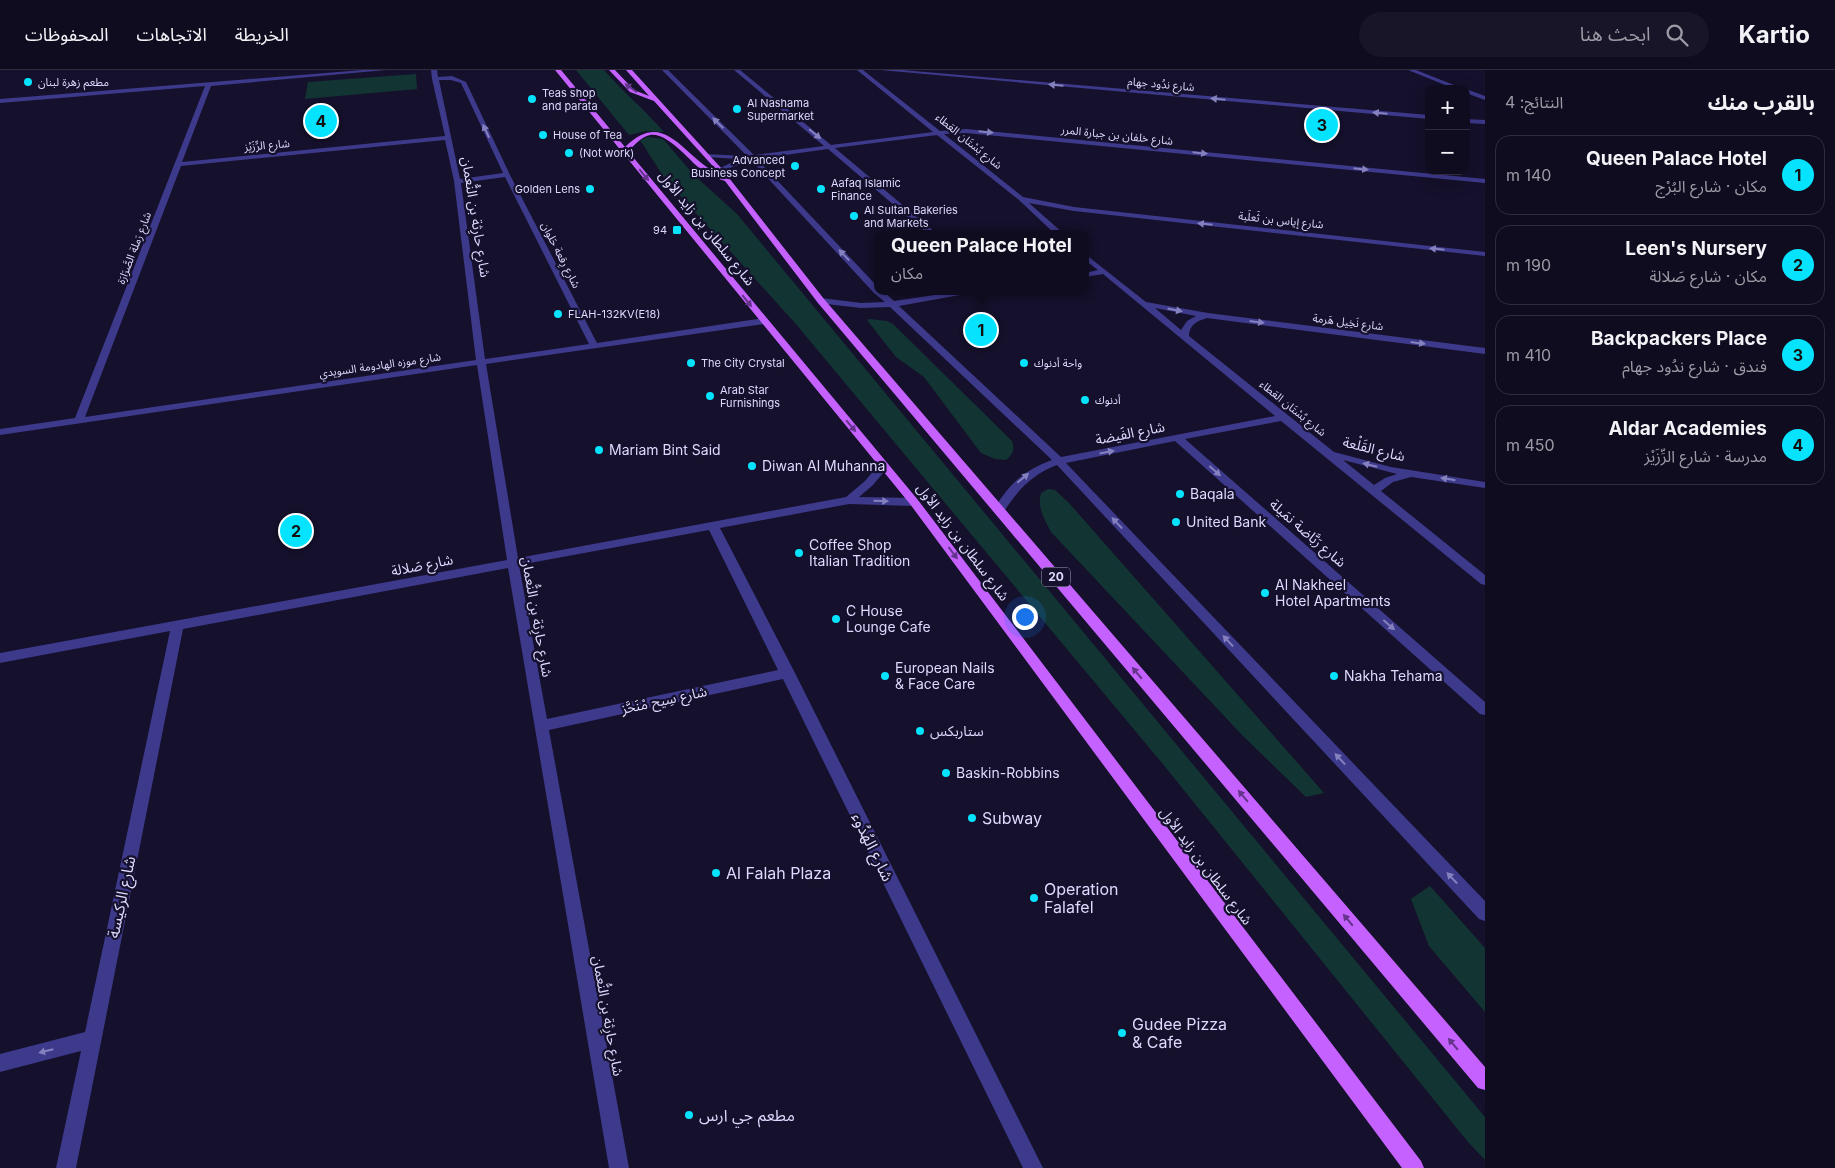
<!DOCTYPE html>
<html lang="ar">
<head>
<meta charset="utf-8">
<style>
	body { margin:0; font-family:Inter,"Noto Sans Arabic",sans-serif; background:#191529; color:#f1f3f6; direction:rtl }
	.controls { position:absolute; right:15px; top:15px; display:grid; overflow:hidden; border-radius:10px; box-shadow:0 5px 20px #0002 }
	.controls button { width:45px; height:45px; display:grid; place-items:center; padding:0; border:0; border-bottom:1px solid #302c3e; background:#100c20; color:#f1f3f6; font:25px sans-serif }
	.you { position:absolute; left:1024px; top:546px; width:18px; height:18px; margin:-12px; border:4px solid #fff; border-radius:50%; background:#1a73e8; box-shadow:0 0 0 8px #1a73e833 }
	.badge { display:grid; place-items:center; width:32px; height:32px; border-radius:50%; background:#06e3ff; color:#111; font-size:16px; font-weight:700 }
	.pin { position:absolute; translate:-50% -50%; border:2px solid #fff; box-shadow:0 1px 5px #0006 }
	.popup { position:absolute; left:874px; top:160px; width:215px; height:65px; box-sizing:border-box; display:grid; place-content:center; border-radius:10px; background:#100c20; filter:drop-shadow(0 1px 4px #0005); font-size:16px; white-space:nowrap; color:#9c9ba5 }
	.popup b { font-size:19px; color:#f1f3f6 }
	.popup::after { content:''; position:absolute; left:50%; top:100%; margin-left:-10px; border:10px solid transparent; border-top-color:#100c20 }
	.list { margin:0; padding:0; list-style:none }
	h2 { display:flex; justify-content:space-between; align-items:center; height:65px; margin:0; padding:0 20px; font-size:21px }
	h2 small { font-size:16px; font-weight:400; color:#9c9ba5 }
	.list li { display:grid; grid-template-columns:32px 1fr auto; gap:15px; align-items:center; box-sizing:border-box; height:80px; margin:0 10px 10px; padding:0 10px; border:1px solid #302c3e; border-radius:15px }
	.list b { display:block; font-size:19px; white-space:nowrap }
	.list p { margin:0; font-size:16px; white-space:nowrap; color:#9c9ba5 }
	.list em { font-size:16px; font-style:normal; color:#9c9ba5 }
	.icon { flex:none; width:28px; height:28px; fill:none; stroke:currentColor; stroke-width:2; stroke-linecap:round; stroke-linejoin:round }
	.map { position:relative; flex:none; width:1485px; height:1098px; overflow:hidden; direction:ltr }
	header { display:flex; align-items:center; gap:30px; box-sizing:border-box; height:70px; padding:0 25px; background:#100c20; border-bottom:1px solid #302c3e }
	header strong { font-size:24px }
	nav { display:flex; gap:28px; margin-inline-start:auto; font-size:18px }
	.search { width:350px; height:45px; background:#191529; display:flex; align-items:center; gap:12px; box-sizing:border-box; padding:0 18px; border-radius:28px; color:#9c9ba5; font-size:19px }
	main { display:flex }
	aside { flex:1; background:#100c20 }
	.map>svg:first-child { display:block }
	.green { fill:#123534 }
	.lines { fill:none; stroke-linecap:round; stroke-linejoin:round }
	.minor { fill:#3d398b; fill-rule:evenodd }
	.major { fill:#c561ff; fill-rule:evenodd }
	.oneway { fill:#8581bf }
	.oneway2 { fill:#64348a }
	.poi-dot { fill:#06e3ff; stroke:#15102b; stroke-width:2 }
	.labels { text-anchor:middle; stroke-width:4.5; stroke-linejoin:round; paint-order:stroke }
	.far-poi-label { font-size:11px; fill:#dedaff; stroke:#15102b; text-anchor:start }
	.far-street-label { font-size:11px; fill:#dedaff; stroke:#15102b }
	.shield { fill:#15102b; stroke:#a29dbf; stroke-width:1 }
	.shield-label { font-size:12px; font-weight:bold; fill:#dedaff }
	.street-label { font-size:14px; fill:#dedaff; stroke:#15102b }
	.poi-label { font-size:14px; fill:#dedaff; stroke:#15102b; text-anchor:start }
	.near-poi-label { font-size:16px; fill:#dedaff; stroke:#15102b; text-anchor:start }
	.near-street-label { font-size:16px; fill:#dedaff; stroke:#15102b }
</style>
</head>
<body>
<header>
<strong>Kartio</strong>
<div class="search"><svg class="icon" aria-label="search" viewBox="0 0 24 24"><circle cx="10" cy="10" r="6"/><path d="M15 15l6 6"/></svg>ابحث هنا</div>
<nav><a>الخريطة</a><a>الاتجاهات</a><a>المحفوظات</a></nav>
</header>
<main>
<aside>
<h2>بالقرب منك<small>النتائج: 4</small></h2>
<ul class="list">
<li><span class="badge">1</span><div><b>Queen Palace Hotel</b><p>مكان · شارع البُرْج</p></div><em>140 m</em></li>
<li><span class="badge">2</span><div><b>Leen's Nursery</b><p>مكان · شارع صَلالة</p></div><em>190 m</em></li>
<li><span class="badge">3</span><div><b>Backpackers Place</b><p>فندق · شارع ندُود جهام</p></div><em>410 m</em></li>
<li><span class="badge">4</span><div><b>Aldar Academies</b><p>مدرسة · شارع الرِّزَيْز</p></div><em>450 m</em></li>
</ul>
</aside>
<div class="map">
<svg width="1485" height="1098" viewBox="0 0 1485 1098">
	<rect width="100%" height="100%" fill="#15102b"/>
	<g class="green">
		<path d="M576 0H604C623 22 645 40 664 62L646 61 629 65Z"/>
		<path d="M416 4 417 19 305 29 308 12Z"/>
		<path d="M648 67 663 69 694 105 737 144 1485 1047V1090L1468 1072 1162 693 795 253 665 109 640 70Z"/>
		<path d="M870 249 887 251 893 254 1012 371C1015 380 1013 384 1006 390L995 389 981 383 924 307 896 287 867 250Z"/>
		<path d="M1048 419 1055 420 1069 433 1324 723 1306 727 1243 666 1051 462C1044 448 1037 438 1041 423Z"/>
		<path d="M1430 816 1485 878V942L1429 876 1411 829Z"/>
	</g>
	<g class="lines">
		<g class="minor">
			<path d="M363 0H386L211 16 182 92 445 66 432 9 431 0H437L438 7 452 6 466 12 510 105 597 273 764 248 768 251 764 254 486 294 518 488 846 427 865 411 880 393 884 392 889 395 888 397 873 415 859 427 914 428 919 432 914 436 849 434 720 458 795 603 1043 1098H1023L783 609 549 660 629 1098H609L508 498 183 559 76 1098H56L81 981 0 1002V984L85 962 170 561 0 593V583L507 490 477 295 0 365V359L75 348 205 16 0 33V29ZM439 10H451L461 13 503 103 460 109ZM445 70 454 111 476 290 85 347 181 96ZM505 107 589 274 485 289 461 113ZM709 460 778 600 547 649 519 495Z"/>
			<path d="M662 0H668L754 85 824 76 734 0H740L831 75 933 62 857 0H863L940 61 966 59 1485 109V113L966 63 944 64 1023 127 1074 137 1485 182V186L1074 141 1029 133 1064 164H1055L1019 130 937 65 835 78 937 164H928L828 79 757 89 877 216V221H883L894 231 962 221H982L899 236 1061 387 1275 346 1103 204 1085 207V203L1098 200 1085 190V184L1146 232 1208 243 1485 278V284L1207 248C1197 251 1189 255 1189 266L1334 382 1391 397 1485 412V418L1411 407 1393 412 1381 421 1485 505V515L1481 514 1281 351 1185 369 1485 632V645L1480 644 1175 371 1066 393 1485 831V851L1479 849 1057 395C1031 405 1018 420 1003 443H995L993 440C1010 414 1022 401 1052 390L890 237 861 238 818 233 817 231 821 228 861 233 885 232 874 223 751 90 722 101H718V99L739 89 706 87 703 85 704 84 747 86ZM1155 238 1196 246 1187 251 1181 260ZM1343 390 1397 404 1385 408 1374 415Z"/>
			<path d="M880 0H902L1429 45V49Z"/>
			<path d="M1408 0H1416L1464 19H1455Z"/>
			<path d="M1466 19 1485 26V30L1466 23Z"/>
			<path d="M1466 49 1485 50V54L1466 53Z"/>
		</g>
		<path class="major" d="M555 0H561L625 77C666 36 684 90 720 104L654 31 630 22 609 0H615L634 20 649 26 626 0H632L722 99 824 229 1485 997V1020L1478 1018 818 233 725 111C718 109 710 106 704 102 690 92 668 62 650 65 641 67 635 75 628 81L918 430 1421 1091 1424 1098H1402L910 434Z"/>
	</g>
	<defs><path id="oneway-solid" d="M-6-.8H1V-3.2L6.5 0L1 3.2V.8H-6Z" transform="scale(1.25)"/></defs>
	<g class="oneway">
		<use href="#oneway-solid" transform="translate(1056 15) rotate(-175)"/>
		<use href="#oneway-solid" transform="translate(1218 29) rotate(-175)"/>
		<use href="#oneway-solid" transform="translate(1380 43) rotate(-175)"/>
		<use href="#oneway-solid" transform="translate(718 53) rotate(-135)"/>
		<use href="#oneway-solid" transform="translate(486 61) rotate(-115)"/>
		<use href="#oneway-solid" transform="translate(986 62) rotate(6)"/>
		<use href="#oneway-solid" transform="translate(815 64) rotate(39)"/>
		<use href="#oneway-solid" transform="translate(1200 83) rotate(6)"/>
		<use href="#oneway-solid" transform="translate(1361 99) rotate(6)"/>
		<use href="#oneway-solid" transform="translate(1205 154) rotate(-174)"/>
		<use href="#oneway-solid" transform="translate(1437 179) rotate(-174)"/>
		<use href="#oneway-solid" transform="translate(844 185) rotate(-133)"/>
		<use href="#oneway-solid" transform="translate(1175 240) rotate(11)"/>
		<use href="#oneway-solid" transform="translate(1257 252) rotate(7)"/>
		<use href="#oneway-solid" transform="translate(1418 273) rotate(7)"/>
		<use href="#oneway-solid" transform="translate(1107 382) rotate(-11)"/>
		<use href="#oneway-solid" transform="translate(1370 395) rotate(-166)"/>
		<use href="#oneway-solid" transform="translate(1215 401) rotate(41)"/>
		<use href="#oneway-solid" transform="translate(1023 408) rotate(-40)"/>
		<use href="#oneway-solid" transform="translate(1448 409) rotate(-171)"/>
		<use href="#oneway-solid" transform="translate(881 431) rotate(2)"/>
		<use href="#oneway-solid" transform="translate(1117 453) rotate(-133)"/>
		<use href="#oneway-solid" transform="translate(1389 555) rotate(41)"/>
		<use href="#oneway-solid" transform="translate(1228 571) rotate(-133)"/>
		<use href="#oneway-solid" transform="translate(1340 689) rotate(-133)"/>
		<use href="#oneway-solid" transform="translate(1452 808) rotate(-133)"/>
		<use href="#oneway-solid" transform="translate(46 981) rotate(166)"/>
	</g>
	<g class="oneway2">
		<use href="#oneway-solid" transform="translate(631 18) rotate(-145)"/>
		<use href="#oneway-solid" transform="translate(644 105) rotate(51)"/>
		<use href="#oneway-solid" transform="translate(747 231) rotate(51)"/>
		<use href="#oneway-solid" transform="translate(851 356) rotate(50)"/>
		<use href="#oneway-solid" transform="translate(953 483) rotate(53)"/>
		<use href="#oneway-solid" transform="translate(1137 603) rotate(-130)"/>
		<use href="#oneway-solid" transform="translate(1243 726) rotate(-130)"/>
		<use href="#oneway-solid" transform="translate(1348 850) rotate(-130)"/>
		<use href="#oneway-solid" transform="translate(1453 974) rotate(-130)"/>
	</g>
	<g class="poi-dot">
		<circle cx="28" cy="12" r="5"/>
		<circle cx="532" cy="29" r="5"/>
		<circle cx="737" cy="39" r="5"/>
		<circle cx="543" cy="65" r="5"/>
		<circle cx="569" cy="83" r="5"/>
		<circle cx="795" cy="96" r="5"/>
		<circle cx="590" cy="119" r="5"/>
		<circle cx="821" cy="119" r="5"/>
		<circle cx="854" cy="146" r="5"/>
		<rect x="672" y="155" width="10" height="10" rx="2.5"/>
		<circle cx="558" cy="244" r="5"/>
		<circle cx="691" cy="293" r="5"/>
		<circle cx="1024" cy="293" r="5"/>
		<circle cx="710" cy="326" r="5"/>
		<circle cx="1085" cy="330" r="5"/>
		<circle cx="599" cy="380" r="5"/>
		<circle cx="752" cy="396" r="5"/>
		<circle cx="1180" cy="424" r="5"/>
		<circle cx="1176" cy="452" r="5"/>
		<circle cx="799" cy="483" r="5"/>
		<circle cx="1265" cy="523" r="5"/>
		<circle cx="836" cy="549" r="5"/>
		<circle cx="885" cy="606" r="5"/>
		<circle cx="1334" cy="606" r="5"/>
		<circle cx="920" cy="661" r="5"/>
		<circle cx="946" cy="703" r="5"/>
		<circle cx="972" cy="748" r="5"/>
		<circle cx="716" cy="803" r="5"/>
		<circle cx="1034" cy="828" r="5"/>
		<circle cx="1122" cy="963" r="5"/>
		<circle cx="689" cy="1045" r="5"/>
	</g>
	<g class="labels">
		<g class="far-poi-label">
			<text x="38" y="16">مطعم زهرة لبنان</text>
			<text x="542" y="27">Teas shop<tspan x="542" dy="13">and parata</tspan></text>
			<text x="747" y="37">Al Nashama<tspan x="747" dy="13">Supermarket</tspan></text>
			<text x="553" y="69">House of Tea</text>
			<text x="579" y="87">(Not work)</text>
			<text x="785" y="94" text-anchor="end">Advanced<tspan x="785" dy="13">Business Concept</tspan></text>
			<text x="831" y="117">Aafaq Islamic<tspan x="831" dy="13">Finance</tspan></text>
			<text x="580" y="123" text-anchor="end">Golden Lens</text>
			<text x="864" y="144">Al Sultan Bakeries<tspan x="864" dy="13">and Markets</tspan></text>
			<text x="667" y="164" text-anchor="end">94</text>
			<text x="568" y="248">FLAH-132KV(E18)</text>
			<text x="701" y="297">The City Crystal</text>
			<text x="1034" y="297">واحة أدنوك</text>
			<text x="720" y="324">Arab Star<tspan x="720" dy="13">Furnishings</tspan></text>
			<text x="1095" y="334">أدنوك</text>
		</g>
		<g class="far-street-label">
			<text transform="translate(1161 14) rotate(5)" y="4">شارع ندُود جهام</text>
			<text transform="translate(1117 65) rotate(6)" y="4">شارع خلفان بن جبارة المرر</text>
			<text transform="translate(969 71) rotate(39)" y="4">شارع بُسْتَان العَطاء</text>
			<text transform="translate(267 75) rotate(-5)" y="4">شارع الرِّزَيْز</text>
			<text transform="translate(1281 150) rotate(6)" y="4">شارع إياس بن ثَعلَبة</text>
			<text transform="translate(134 178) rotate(-69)" y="4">شارع رَملة الصَّرَارَة</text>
			<text transform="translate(561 185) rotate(63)" y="4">شارع رِقعة حَلوان</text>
			<text transform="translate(1348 252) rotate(7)" y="4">شارع نَخِيل هَرمة</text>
			<text transform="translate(380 295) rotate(-8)" y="4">شارع موزه الهادومة السويدي</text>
			<text transform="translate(1293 338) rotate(39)" y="4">شارع بُسْتَان العَطاء</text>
		</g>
		<rect class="shield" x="1042" y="497.5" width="28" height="19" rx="4"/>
		<g class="shield-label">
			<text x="1056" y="511">20</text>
		</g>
		<g class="street-label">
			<text transform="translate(476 147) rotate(81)" y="5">شارع حارِثة بن النُّعمان</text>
			<text transform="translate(707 158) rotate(51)" y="5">شارع سلطان بن زايد الأول</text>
			<text transform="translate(1130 363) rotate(-11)" y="5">شارع الفَيضة</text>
			<text transform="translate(1374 379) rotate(14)" y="5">شارع القَلْعة</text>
			<text transform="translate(1308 463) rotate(41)" y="5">شارع رَبَّاضة نمَيلة</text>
			<text transform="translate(963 472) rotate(53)" y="5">شارع سلطان بن زايد الأول</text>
			<text transform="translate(422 495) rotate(-11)" y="5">شارع صَلالة</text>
			<text transform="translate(537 547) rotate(80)" y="5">شارع حارِثة بن النُّعمان</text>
			<text transform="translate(664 630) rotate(-12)" y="5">شارع سِيح مْنَحَّز</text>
			<text transform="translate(1206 796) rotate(53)" y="5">شارع سلطان بن زايد الأول</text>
			<text transform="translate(608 946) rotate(80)" y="5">شارع حارِثة بن النُّعمان</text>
		</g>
		<g class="poi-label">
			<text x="609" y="385">Mariam Bint Said</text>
			<text x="762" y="401">Diwan Al Muhanna</text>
			<text x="1190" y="429">Baqala</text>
			<text x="1186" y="457">United Bank</text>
			<text x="809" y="480">Coffee Shop<tspan x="809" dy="16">Italian Tradition</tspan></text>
			<text x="1275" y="520">Al Nakheel<tspan x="1275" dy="16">Hotel Apartments</tspan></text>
			<text x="846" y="546">C House<tspan x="846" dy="16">Lounge Cafe</tspan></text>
			<text x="895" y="603">European Nails<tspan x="895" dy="16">&amp; Face Care</tspan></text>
			<text x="1344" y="611">Nakha Tehama</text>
			<text x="930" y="666">ستاربكس</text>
			<text x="956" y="708">Baskin-Robbins</text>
		</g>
		<g class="near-poi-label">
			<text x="982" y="754">Subway</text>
			<text x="726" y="809">Al Falah Plaza</text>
			<text x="1044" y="825">Operation<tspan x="1044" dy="18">Falafel</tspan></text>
			<text x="1132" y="960">Gudee Pizza<tspan x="1132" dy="18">&amp; Cafe</tspan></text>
			<text x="699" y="1051">مطعم جي ارس</text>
		</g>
		<g class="near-street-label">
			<text transform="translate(873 777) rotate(64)" y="6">شارع الهُدُوء</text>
			<text transform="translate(121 827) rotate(-78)" y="6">شارع الركيسة</text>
		</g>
	</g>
</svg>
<div class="controls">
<button>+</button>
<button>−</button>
</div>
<div class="you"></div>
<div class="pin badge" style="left:981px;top:260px">1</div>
<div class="popup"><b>Queen Palace Hotel</b>مكان</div>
<div class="pin badge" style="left:296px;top:461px">2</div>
<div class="pin badge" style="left:1322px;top:55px">3</div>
<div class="pin badge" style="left:321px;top:51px">4</div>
</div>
</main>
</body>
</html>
